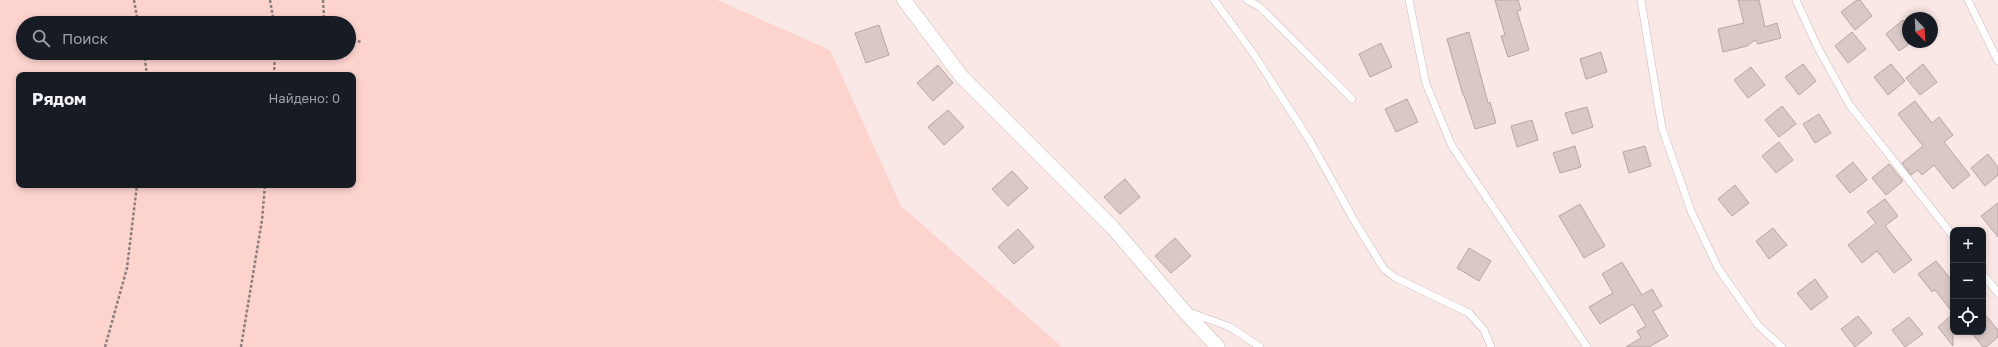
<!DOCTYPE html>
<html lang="ru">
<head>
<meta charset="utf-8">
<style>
	body { margin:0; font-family:"Golos Text",sans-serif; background:#242831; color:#f1f3f6 }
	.controls { position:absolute; right:12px; bottom:12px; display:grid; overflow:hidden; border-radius:8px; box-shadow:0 2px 6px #0003 }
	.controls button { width:36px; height:36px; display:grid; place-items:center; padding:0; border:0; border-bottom:1px solid #363941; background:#171b24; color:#f1f3f6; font:20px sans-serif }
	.compass { position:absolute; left:1902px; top:12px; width:36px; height:36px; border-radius:50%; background:#171b24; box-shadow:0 2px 6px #0003; rotate:156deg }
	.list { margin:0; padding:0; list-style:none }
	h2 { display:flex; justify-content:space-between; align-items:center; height:52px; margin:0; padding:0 16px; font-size:17px }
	h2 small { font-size:13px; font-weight:400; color:#9ea1a6 }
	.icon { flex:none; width:22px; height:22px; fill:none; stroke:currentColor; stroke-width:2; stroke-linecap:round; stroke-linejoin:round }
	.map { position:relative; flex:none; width:1998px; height:347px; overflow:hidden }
	.search { position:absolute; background:#171b24; box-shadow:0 2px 6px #0003; left:16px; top:16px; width:340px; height:44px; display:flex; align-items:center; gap:10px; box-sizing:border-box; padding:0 14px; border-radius:22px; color:#9ea1a6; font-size:15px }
	.panel { position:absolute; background:#171b24; box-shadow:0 2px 6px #0003; left:16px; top:72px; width:340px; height:116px; border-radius:8px }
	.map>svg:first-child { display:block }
	.green { fill:#fdd3ce; fill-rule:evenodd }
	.building { fill:#d9c8c6; stroke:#b6a5a3 }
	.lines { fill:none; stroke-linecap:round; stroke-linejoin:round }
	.lane-casing { stroke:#cbbab8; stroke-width:8 }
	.street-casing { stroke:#cbbab8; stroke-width:15 }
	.path { stroke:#8b7f7d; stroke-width:2.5; stroke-dasharray:3 2; stroke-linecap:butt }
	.lane { stroke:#fff; stroke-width:7 }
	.street { stroke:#fff; stroke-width:14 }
</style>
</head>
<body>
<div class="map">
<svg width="1998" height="347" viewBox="0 0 1998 347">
	<rect width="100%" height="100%" fill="#fae8e6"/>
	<path class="green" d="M0 0H717L830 50 901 206 1062 347H0ZM23 23H349V53H23ZM19 75H353V185H19Z"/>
	<g class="building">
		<path d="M1495 0H1518L1521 10 1517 11 1529 50 1508 57 1501 36 1505 35Z"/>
		<path d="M1738 0H1759L1765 27 1777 23 1781 38 1758 44 1755 40 1747 46 1723 52 1718 29 1744 23Z"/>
		<path d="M1857 0H1860L1872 16 1855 30 1841 12Z"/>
		<path d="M1903 20 1908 27V45L1899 51 1886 34Z"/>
		<path d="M879 25 889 55 866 63 855 33Z"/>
		<path d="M1469 32 1488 103 1490 102 1496 123 1475 129 1464 95H1463L1447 39Z"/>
		<path d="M1852 32 1866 49 1848 63 1835 46Z"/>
		<path d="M1381 43 1392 67 1370 77 1359 54Z"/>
		<path d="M1601 52 1607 72 1586 79 1580 59Z"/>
		<path d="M1803 64 1816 81 1799 95 1785 77Z"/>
		<path d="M1891 64 1905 81 1888 95 1874 77Z"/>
		<path d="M1923 64 1937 82 1920 95 1906 78Z"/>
		<path d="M938 65 953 83 933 101 917 83Z"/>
		<path d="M1751 67 1765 85 1748 98 1734 80Z"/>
		<path d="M1407 99 1418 122 1396 132 1385 109Z"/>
		<path d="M1915 101 1932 123 1939 117 1953 135 1944 142 1970 175 1953 189 1934 165 1922 175 1918 170 1911 175 1902 163 1923 146 1898 114Z"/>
		<path d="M1782 106 1796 124 1779 137 1765 120Z"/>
		<path d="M1587 107 1593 127 1572 134 1565 113Z"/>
		<path d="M948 110 964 127 944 145 928 127Z"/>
		<path d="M1819 114 1831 133 1815 143 1803 124Z"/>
		<path d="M1532 120 1538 140 1517 147 1511 126Z"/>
		<path d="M1779 142 1793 160 1776 173 1762 156Z"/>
		<path d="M1575 146 1581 167 1560 173 1553 153Z"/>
		<path d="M1645 146 1651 166 1629 173 1623 152Z"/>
		<path d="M1988 154 1998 167V175L1985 186 1971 168Z"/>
		<path d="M1853 162 1867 180 1850 193 1836 176Z"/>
		<path d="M1889 164 1903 181 1886 195 1872 178Z"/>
		<path d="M1012 171 1028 188 1008 206 992 189Z"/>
		<path d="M1125 179 1140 197 1120 214 1104 197Z"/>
		<path d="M1735 185 1749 203 1732 216 1718 199Z"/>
		<path d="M1885 199 1898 216 1885 226 1912 260 1894 273 1877 251 1862 263 1848 245 1876 223 1867 212Z"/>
		<path d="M1998 203V237L1981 216Z"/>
		<path d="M1580 204 1605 246 1584 258 1559 216Z"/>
		<path d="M1773 228 1787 245 1769 259 1756 241Z"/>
		<path d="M1018 229 1034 247 1014 264 998 247Z"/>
		<path d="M1175 238 1191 256 1171 273 1155 256Z"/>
		<path d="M1469 248 1491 261 1479 281 1457 268Z"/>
		<path d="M1936 261 1953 282V313L1935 290 1932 292 1918 274Z"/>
		<path d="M1622 262 1642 295 1652 289 1662 306 1653 311 1668 336 1649 347H1626L1641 338 1637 331 1646 326 1633 304 1600 324 1589 307 1613 293 1602 274Z"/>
		<path d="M1815 279 1828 297 1811 310 1797 293Z"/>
		<path d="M1983 312 1998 330V337L1986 347H1983L1971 332H1983Z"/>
		<path d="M1953 314V346L1938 327Z"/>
		<path d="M1858 316 1872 333 1855 347 1841 329Z"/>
		<path d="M1909 317 1923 334 1905 347 1892 330Z"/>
	</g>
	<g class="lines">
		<defs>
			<g id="lane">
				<path d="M1214 0 1253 53 1310 141 1355 222 1384 269 1396 278 1469 313 1484 330 1491 347"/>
				<path d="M1247 0 1260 7 1352 99"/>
				<path d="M1409 0 1426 84 1452 146 1587 347"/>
				<path d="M1641 0 1662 128 1691 211 1718 268 1758 325 1782 347"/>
				<path d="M1796 0 1817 46 1849 104 1953 236"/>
				<path d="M1968 0 1998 61"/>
				<path d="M1983 274 1998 293"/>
				<path d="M1189 312 1230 327 1260 347"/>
			</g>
			<path id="street" d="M904 0 962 77 1113 228 1184 311 1218 347"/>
		</defs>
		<use href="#lane" class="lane-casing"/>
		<use href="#street" class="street-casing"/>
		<g class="path">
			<path d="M134 0 138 23"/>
			<path d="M270 0 274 23"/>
			<path d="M323 0 324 17 328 23"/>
			<path d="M349 36 362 43"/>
			<path d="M144 53 147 75"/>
			<path d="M274 75 275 53"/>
			<path d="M105 347 127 268 137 185"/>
			<path d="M241 347 262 220 265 185"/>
		</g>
		<use href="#lane" class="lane"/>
		<use href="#street" class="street"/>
	</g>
</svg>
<div class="controls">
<button>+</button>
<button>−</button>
<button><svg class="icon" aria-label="locate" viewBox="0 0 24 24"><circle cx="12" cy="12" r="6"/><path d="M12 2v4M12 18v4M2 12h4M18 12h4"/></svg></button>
</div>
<svg class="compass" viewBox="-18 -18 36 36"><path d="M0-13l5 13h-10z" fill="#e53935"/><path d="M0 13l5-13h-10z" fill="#9ea1a6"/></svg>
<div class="search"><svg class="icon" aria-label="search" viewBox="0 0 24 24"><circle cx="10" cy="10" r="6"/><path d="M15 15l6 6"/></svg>Поиск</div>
<section class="panel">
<h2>Рядом<small>Найдено: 0</small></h2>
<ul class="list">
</ul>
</section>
</div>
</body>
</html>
